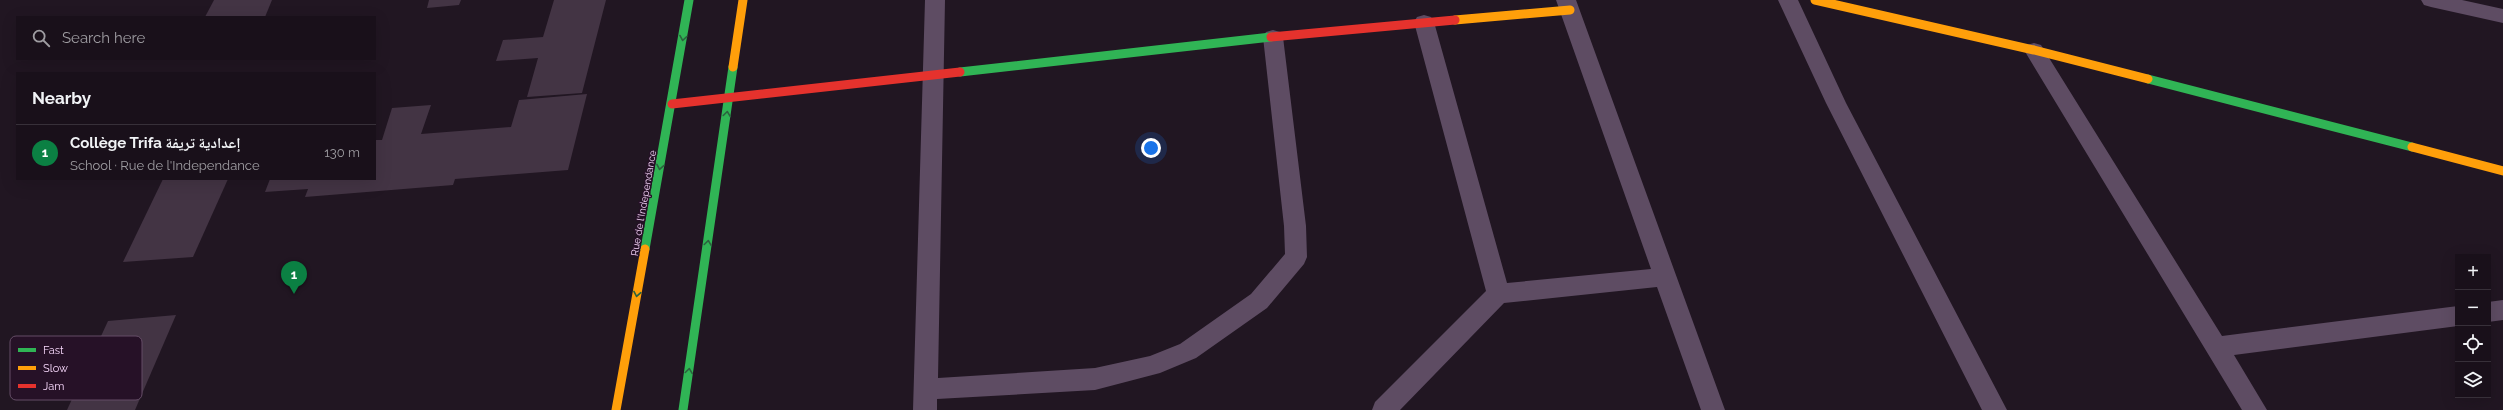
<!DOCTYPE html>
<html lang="en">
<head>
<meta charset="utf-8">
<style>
	body { margin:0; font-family:Raleway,"Noto Naskh Arabic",sans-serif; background:#261e27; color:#f1f3f6 }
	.controls { position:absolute; right:12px; bottom:12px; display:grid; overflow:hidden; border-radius:0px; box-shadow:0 4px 16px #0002 }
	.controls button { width:36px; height:36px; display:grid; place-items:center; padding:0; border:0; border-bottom:1px solid #373039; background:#19101a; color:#f1f3f6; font:20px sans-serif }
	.you { position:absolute; left:1151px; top:148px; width:14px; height:14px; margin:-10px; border:3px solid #fff; border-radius:50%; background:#1a73e8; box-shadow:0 0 0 6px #1a73e833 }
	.badge { display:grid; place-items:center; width:26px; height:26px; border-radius:50%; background:#0b8043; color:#fff; font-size:13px; font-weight:700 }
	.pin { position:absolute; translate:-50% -33px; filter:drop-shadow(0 1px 2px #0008) }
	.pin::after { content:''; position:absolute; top:21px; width:14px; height:12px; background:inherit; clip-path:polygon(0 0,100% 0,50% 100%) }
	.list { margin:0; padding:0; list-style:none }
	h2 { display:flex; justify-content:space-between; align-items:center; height:52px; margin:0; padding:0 16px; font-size:17px }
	h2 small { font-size:13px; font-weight:400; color:#9f9da2 }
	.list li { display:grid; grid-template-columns:26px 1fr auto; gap:12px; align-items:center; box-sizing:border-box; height:56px; padding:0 16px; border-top:1px solid #373039 }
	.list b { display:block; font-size:15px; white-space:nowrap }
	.list p { margin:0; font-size:13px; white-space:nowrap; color:#9f9da2 }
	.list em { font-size:13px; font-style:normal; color:#9f9da2 }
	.icon { flex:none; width:22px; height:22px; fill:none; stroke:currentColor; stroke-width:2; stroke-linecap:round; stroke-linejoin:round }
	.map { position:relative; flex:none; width:2503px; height:410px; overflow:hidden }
	.search { position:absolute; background:#19101a; box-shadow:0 4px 16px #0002; left:16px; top:16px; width:360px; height:44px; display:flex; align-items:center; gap:10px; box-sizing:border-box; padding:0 14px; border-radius:0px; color:#9f9da2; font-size:15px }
	.panel { position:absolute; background:#19101a; box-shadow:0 4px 16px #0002; left:16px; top:72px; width:360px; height:108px; border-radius:0px }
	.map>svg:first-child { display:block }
	.building { fill:#433444 }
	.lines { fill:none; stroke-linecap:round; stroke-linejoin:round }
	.street { fill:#5e4c63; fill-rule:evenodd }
	.fast { stroke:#30b455; stroke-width:9 }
	.slow { stroke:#ff9f0a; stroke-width:9 }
	.jam { stroke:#e5322d; stroke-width:9 }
	.oneway { stroke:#2b623e }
	.labels { text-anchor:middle; stroke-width:3; stroke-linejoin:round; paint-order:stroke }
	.street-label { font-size:10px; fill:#f9d9fd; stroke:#261127 }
	.key { fill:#261127; stroke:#654d67; stroke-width:1 }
	.key-label { font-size:11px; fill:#f9d9fd }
</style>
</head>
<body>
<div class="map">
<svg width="2503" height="410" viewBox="0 0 2503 410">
	<rect width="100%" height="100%" fill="#211622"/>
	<g class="building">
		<path d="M214 0H272L265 17H205Z"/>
		<path d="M429 0H461L459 5 427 8Z"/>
		<path d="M554 0H606L582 93 527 97 538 58 496 61 503 40 543 37Z"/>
		<path d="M587 94 568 170 455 179 453 185 305 197 308 189 265 192 270 179H375V140H382L392 108 431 105 421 134 511 127 519 100Z"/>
		<path d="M163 179H228L193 257 123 262Z"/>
		<path d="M176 315 135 410H67L108 321Z"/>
	</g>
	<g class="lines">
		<g class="street">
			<path d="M925 0H945L938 378 1095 368 1150 356 1180 344 1251 294 1285 254 1284 226 1263 37 1266 32 1273 30 1280 32 1283 37 1306 226 1307 257 1304 264 1267 308 1196 358 1160 373 1095 390 937 399V410H913Z"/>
			<path d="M1556 0H1576L1725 410H1701L1657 287 1504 303 1400 410H1372L1375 402 1486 291 1414 22 1417 17 1424 15 1431 17 1434 22 1507 283 1651 269Z"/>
			<path d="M1778 0H1798L1846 103 2007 410H1982L1826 103Z"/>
			<path d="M2421 0H2462L2503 9V23L2431 7 2424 5Z"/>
			<path d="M2034 43 2041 45 2222 336 2458 306V326L2234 355 2267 410H2242L2024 50 2027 45Z"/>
			<path d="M2503 300V320L2488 322V302Z"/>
		</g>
		<g class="fast">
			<path d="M960 72 1271 37"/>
			<path d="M2148 79 2412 147"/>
			<path d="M645 249 689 0"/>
			<path d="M683 410 733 67"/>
		</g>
		<g class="slow">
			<path d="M1815 0 2034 50 2148 79"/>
			<path d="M1455 20 1570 10"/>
			<path d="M733 67 743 0"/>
			<path d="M2412 147 2503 171"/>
			<path d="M616 410 645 249"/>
		</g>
		<g class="jam">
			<path d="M1271 37 1455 20"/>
			<path d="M672 104 960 72"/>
		</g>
	</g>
	<defs><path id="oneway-chevron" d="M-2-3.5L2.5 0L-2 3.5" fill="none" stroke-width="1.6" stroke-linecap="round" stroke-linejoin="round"/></defs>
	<g class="oneway">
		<use href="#oneway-chevron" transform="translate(683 38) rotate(99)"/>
		<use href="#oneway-chevron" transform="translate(727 114) rotate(-82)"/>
		<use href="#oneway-chevron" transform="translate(660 167) rotate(100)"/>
		<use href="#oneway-chevron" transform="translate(708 243) rotate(-82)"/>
		<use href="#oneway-chevron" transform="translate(637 294) rotate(100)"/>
		<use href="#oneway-chevron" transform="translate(689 371) rotate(-82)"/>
	</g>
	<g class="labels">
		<g class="street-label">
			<text transform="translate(643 203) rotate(-80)" y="4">Rue de l'Independance</text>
		</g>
	</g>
	<rect x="10" y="336" width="132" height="64" rx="6" class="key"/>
	<rect x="18" y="348" width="18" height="4" fill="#30b455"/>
	<rect x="18" y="366" width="18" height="4" fill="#ff9f0a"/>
	<rect x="18" y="384" width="18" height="4" fill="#e5322d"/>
	<g class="key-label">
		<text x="43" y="354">Fast</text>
		<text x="43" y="372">Slow</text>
		<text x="43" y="390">Jam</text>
	</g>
</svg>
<div class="controls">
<button>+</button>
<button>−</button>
<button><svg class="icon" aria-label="locate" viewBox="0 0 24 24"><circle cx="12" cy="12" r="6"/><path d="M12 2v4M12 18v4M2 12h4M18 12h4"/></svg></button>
<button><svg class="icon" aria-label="layers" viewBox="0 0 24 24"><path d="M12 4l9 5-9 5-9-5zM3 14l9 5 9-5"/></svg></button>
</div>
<div class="you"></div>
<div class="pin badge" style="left:294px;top:294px">1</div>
<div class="search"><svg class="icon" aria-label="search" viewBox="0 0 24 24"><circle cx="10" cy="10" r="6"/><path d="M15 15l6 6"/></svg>Search here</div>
<section class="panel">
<h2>Nearby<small></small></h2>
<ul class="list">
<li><span class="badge">1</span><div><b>Collège Trifa إعدادية تريفة</b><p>School · Rue de l'Independance</p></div><em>130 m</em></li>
</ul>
</section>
</div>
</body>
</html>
